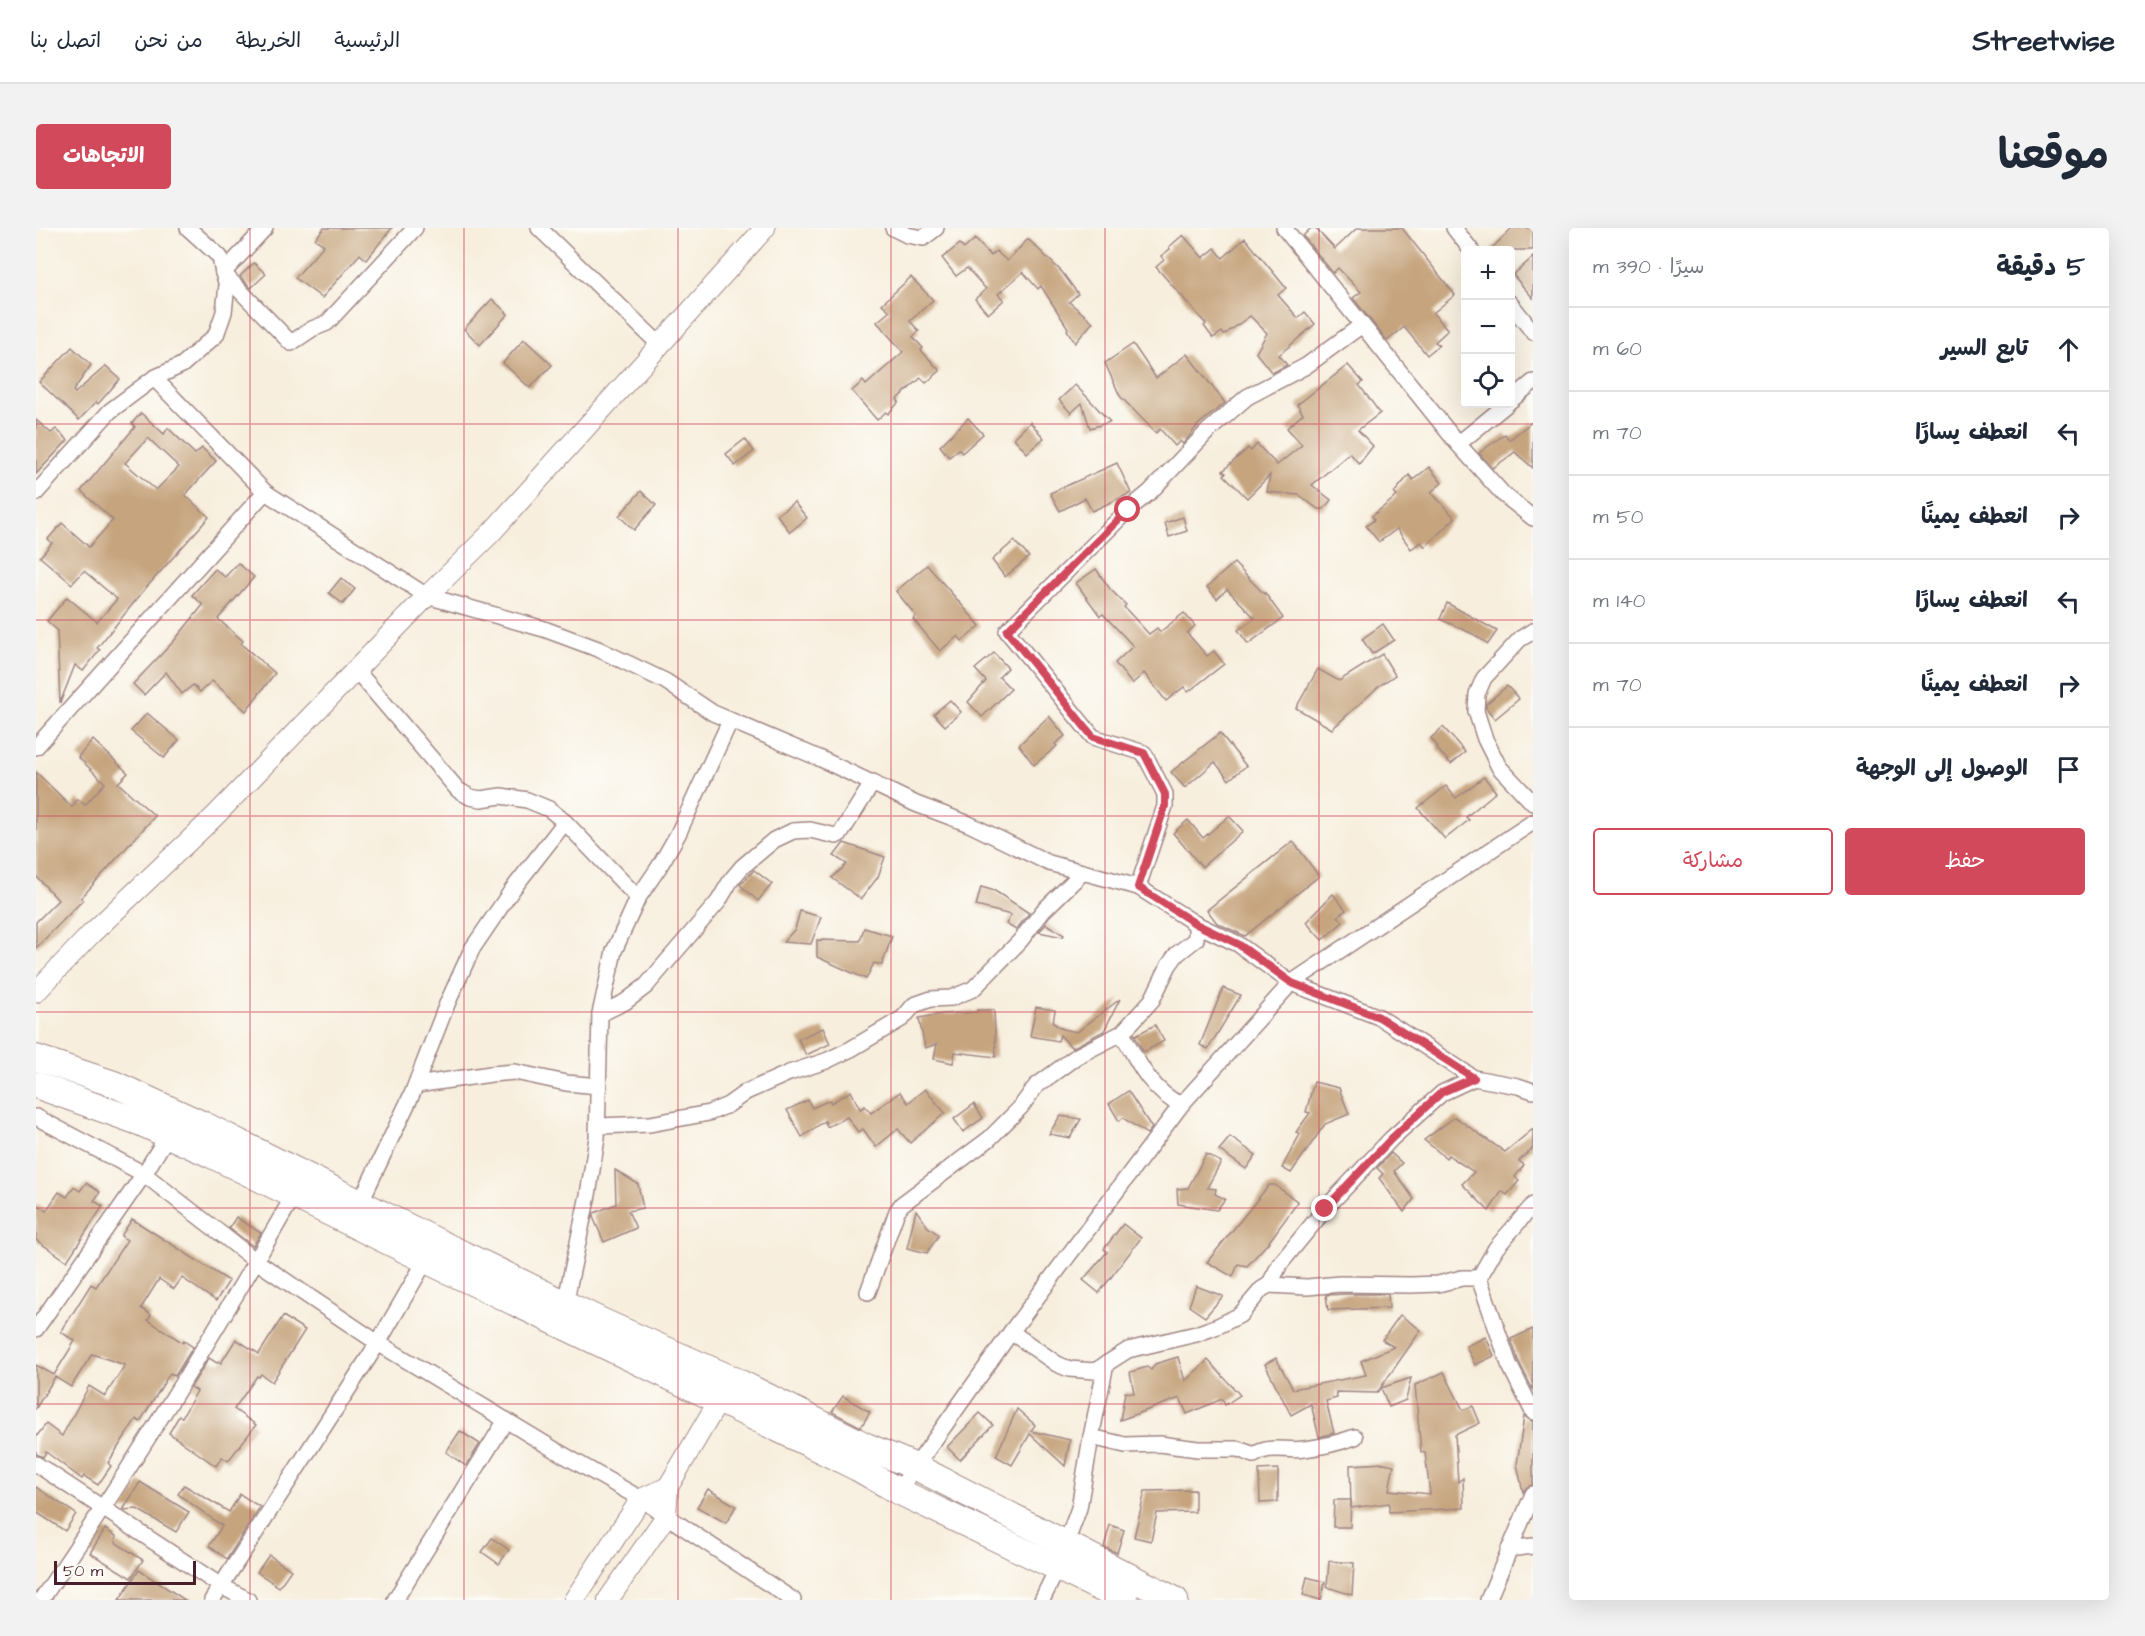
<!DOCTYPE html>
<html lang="ar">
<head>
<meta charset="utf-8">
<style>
	body { margin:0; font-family:"Architects Daughter","Playpen Sans Arabic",sans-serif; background:#f2f2f3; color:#1f2937; direction:rtl }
	.controls { position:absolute; right:18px; top:18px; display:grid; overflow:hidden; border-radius:6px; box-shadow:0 6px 24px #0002 }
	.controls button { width:54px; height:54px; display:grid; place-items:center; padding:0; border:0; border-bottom:2px solid #e0e1e3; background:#fff; color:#1f2937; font:30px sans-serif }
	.scale { position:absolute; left:18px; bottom:15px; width:142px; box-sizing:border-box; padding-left:6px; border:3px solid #4a1f2b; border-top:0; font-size:16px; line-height:21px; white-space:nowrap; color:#4a1f2b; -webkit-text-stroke:4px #fdfcf7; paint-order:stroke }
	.stop { position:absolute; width:18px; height:18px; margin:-14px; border:4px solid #d1495b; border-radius:50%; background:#fff }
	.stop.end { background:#d1495b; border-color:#fff; box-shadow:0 2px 6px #0008 }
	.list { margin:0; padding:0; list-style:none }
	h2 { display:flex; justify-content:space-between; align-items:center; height:78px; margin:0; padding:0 24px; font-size:26px }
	h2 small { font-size:20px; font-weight:400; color:#747a83 }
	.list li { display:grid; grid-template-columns:39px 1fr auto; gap:18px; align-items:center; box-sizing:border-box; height:84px; padding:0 24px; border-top:2px solid #e0e1e3 }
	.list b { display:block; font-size:22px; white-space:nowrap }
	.list em { font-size:20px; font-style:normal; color:#747a83 }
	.actions { display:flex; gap:12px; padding:18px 24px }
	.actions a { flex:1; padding:14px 0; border:2px solid #d1495b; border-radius:6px; text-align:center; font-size:21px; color:#d1495b }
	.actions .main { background:#d1495b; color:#fff }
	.icon { flex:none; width:33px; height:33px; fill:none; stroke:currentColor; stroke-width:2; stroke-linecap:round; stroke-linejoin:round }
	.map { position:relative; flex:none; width:1497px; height:1372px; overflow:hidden; direction:ltr; border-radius:6px }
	header { display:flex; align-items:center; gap:36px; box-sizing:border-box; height:84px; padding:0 30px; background:#fff; border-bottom:2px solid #e0e1e3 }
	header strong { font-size:28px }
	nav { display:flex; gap:33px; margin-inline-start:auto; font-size:21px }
	.intro { display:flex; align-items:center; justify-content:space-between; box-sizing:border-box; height:144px; padding:0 36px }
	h1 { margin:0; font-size:42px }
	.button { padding:15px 27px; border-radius:6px; background:#d1495b; color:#fff; font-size:21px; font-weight:700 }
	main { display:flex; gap:36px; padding:0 36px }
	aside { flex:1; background:#fff; border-radius:6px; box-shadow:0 6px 24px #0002 }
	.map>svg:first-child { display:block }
	.building { fill:#c6a47e; fill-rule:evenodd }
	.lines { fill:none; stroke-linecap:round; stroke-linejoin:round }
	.minor-casing { stroke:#a08684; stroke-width:18 }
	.tertiary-casing { stroke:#a08684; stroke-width:22 }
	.trunk-casing { stroke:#a08684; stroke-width:28 }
	.minor { stroke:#fff; stroke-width:15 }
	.tertiary { stroke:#fff; stroke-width:20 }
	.trunk { stroke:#fff; stroke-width:26 }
	.route { stroke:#d1495b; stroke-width:8 }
	.grid { fill:none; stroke:#d1495b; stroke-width:1.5; stroke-opacity:0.55 }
</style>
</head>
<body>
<header>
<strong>Streetwise</strong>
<nav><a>الرئيسية</a><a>الخريطة</a><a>من نحن</a><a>اتصل بنا</a></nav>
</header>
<div class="intro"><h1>موقعنا</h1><a class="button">الاتجاهات</a></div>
<main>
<aside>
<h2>5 دقيقة<small>سيرًا · 390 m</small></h2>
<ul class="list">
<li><svg class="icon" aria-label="ahead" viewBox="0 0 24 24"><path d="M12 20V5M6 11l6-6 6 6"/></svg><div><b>تابع السير</b></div><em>60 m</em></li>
<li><svg class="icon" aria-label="left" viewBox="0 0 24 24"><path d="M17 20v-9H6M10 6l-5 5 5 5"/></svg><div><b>انعطف يسارًا</b></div><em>70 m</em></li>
<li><svg class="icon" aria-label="right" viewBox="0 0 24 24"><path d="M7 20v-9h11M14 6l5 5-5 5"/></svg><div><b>انعطف يمينًا</b></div><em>50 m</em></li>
<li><svg class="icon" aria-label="left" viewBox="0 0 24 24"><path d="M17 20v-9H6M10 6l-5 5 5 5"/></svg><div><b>انعطف يسارًا</b></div><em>140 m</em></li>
<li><svg class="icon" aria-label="right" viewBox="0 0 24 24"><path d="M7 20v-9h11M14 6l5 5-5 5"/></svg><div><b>انعطف يمينًا</b></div><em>70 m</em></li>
<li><svg class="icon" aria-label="arrive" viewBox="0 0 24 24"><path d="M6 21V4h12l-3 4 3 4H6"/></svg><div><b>الوصول إلى الوجهة</b></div></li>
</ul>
<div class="actions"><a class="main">حفظ</a><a>مشاركة</a></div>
</aside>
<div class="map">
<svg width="1497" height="1372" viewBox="0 0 1497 1372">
	<rect width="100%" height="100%" fill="#fdfcf7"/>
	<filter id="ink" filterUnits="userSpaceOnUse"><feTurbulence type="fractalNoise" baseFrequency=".0167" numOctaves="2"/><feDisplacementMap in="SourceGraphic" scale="12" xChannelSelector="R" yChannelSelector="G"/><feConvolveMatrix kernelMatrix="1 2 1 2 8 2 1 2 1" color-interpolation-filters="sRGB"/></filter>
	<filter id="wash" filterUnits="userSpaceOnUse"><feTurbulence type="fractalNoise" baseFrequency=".008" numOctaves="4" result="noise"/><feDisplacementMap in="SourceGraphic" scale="24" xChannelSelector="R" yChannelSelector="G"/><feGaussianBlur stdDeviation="1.35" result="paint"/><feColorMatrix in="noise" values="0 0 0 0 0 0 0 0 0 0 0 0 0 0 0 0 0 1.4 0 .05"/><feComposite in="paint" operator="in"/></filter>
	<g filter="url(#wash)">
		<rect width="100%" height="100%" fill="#f7eedd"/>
		<g id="blocks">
			<g class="building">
				<path d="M288 0H356L330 32 324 26 286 70 259 50 288 17 279 11Z"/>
				<path d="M1275 0H1279L1299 21 1321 0H1366L1419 67 1397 85 1412 102 1399 114 1403 117 1391 127 1368 99 1351 113 1317 70 1325 64 1302 40 1297 45 1267 8Z"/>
				<path d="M1476 0H1497V22H1454Z"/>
				<path d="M1147 7 1167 30 1179 20 1187 30 1209 10 1250 60 1242 67 1262 90 1269 84 1279 96 1243 127 1251 137 1236 145 1220 125 1231 105 1214 88 1188 107 1186 104 1177 110 1168 98 1170 96 1120 39 1128 32 1125 28 1134 21 1133 19Z"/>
				<path d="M939 11 955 28 960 23 971 33 992 11 1026 44 1042 66 1033 74 1057 94 1039 115 1031 102 1032 100 1005 58 1002 61 987 44 962 66 968 72 952 86 939 71 950 61 931 40 920 48 906 30 924 16 928 21Z"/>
				<path d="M1497 29V70L1477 47Z"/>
				<path d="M218 35 230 46 215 60 204 48Z"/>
				<path d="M875 49 897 72 874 93 883 103 877 109 887 120 885 122 904 143 890 155 885 150 861 171 863 174 852 186 850 184 841 192 816 163 827 153 830 157 867 124 841 94 854 83 846 76Z"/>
				<path d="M456 71 472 86 444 117 428 101Z"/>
				<path d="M488 111 516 137 494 160 467 135Z"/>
				<path d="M1097 116 1120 150 1151 126 1189 175 1163 196 1147 216 1144 213 1139 218 1124 201 1120 205 1084 168 1069 135Z"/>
				<path d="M36 119 55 137 37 163 39 165 70 138 84 151 62 176 60 174 43 192 3 154Z"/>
				<path d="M1312 137 1327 154 1323 157 1344 185 1322 202 1337 218 1323 236 1314 225 1276 257 1295 272 1288 281H1282L1263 267 1231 264 1234 247 1211 270 1188 247 1190 245 1187 243 1212 220 1215 223 1221 216 1241 237 1266 217 1251 200 1267 186 1261 177Z"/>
				<path d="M1039 157 1052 170 1074 194 1054 200 1046 175 1035 185 1023 172Z"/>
				<path d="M105 185 128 206 132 200 159 226 166 220 180 233 149 267 173 289 109 361 61 420 64 422 47 443 39 437 24 475 21 402 11 393 31 369 61 394 81 371 48 343 36 356 4 329 16 315 12 311 26 295 53 319 77 292 45 263 99 199 96 195ZM112 210 143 239 120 262 89 235Z"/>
				<path d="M932 190 947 206 926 225 923 221 913 229 904 218Z"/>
				<path d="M0 192 15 205 20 201 32 212 0 246Z"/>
				<path d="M1497 193V240L1479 224 1457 240 1443 225 1469 206 1473 212Z"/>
				<path d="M994 194 1008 210 991 225 978 210Z"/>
				<path d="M709 211 718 223 699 238 690 226Z"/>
				<path d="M1081 235 1095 265 1056 283 1049 270 1024 283 1014 265Z"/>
				<path d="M1393 239 1406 255 1395 264 1419 290 1389 319 1385 314 1375 321 1361 301 1343 314 1330 298 1338 292 1336 288 1361 268 1358 265 1373 247 1377 252Z"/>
				<path d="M605 263 620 277 598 302 583 288Z"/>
				<path d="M758 274 771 290 754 304 741 287Z"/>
				<path d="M1147 289 1151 303 1133 309 1129 295Z"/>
				<path d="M978 313 993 329 969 349 956 332Z"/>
				<path d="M202 335 218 349 182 391 207 413 205 416 239 445 210 483 176 453 164 464 157 457 146 466 130 444 108 467 97 456 138 413 167 377 156 367 179 341 189 349Z"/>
				<path d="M1198 335 1228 366 1229 365 1247 390 1212 416 1202 402 1219 390 1191 361 1181 371 1171 359Z"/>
				<path d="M891 337 944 398 926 413 922 408 904 423 877 391 880 388 860 363Z"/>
				<path d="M1060 341 1074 361 1090 377 1088 379 1113 406 1121 400 1124 404 1148 385 1159 398 1151 405 1171 428 1178 423 1188 436 1152 464 1148 459 1130 473 1108 445 1096 456 1079 435 1097 418 1067 386 1064 388 1040 355Z"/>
				<path d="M305 350 319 361 307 376 293 365Z"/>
				<path d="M1411 375 1461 403 1452 416 1437 406 1404 391Z"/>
				<path d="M1347 396 1358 412 1336 426 1326 411Z"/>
				<path d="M958 425 972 440 963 449 975 461 946 489 932 474 950 453 939 441Z"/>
				<path d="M1346 426 1359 447 1343 458 1296 501 1260 480 1282 441 1303 453Z"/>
				<path d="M1471 458 1483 471 1459 491 1450 480V476Z"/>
				<path d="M914 472 925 484 909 498 898 486Z"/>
				<path d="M111 485 143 512 128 530 95 503Z"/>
				<path d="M1013 488 1029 508 1019 516 1021 518 998 537 983 517Z"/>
				<path d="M1407 499 1429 524 1415 536 1400 520 1402 519 1395 510Z"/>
				<path d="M1184 505 1210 538 1193 552 1179 534 1149 560 1135 544Z"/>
				<path d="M57 512 92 545 82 555 119 588 45 670 47 672 0 720V694L22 672 0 648V544L36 579 42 571 49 577 69 555 42 529Z"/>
				<path d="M1448 549 1460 564 1430 589 1433 592 1409 611 1382 580 1410 558 1420 570Z"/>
				<path d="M1193 588 1207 603 1166 639 1137 605 1152 592 1167 610Z"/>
				<path d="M1257 613 1283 648 1209 708 1181 695 1171 682Z"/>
				<path d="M808 615 849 629 842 649 825 671 796 650 811 636 798 628Z"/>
				<path d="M718 642 736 656 722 673 704 657Z"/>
				<path d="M945 659 959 663 993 685 980 702 970 696 975 687 940 678Z"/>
				<path d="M1297 666 1310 682 1302 688 1307 694 1286 712 1270 694Z"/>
				<path d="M764 683 785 689 775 716 747 714 759 701Z"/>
				<path d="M1010 696 1028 707 1027 709 1003 704Z"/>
				<path d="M828 700 856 708 846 737 838 735 830 751 781 729V712L824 713Z"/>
				<path d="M1187 760 1205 767 1172 821 1164 817Z"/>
				<path d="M1084 771 1068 803 1036 820 1024 807 1022 813 994 808 1000 779 1019 782 1017 795 1027 801 1041 804Z"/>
				<path d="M941 782H958L960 829 919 824 917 835 898 831 901 816 889 820 883 790 906 786 941 784Z"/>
				<path d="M1119 797 1128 813 1110 823H1107L1098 806 1100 807Z"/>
				<path d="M787 800 794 816 770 827 762 811Z"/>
				<path d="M1278 854 1303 860 1313 886 1289 896 1255 945 1246 940 1264 906 1260 904 1274 885 1270 884Z"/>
				<path d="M889 861 909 885 874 915 862 901 840 919 827 901 822 904 811 889 791 899 789 893 766 909 751 882 772 872 776 880 794 872 795 875 815 863 824 881 829 878 835 885 864 864 872 875Z"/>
				<path d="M1092 863 1116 900 1111 906 1087 890 1083 893 1073 876Z"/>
				<path d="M938 876 947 890 927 904 918 891Z"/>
				<path d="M1024 888 1045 891 1034 910 1013 906Z"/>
				<path d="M1419 889 1469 924 1497 901V920L1483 933 1488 937 1479 949 1483 953 1471 967 1466 963 1453 983 1426 956 1438 944 1412 927 1410 930 1388 912Z"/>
				<path d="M1194 909 1220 927 1210 941 1183 922Z"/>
				<path d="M1355 925 1366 935 1358 943 1378 971 1368 984 1343 950 1347 946 1341 940Z"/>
				<path d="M1170 926 1185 934 1171 960 1180 961 1179 966 1189 971 1181 982 1142 976 1141 961 1152 960Z"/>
				<path d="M579 942 602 956 607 980 592 983 600 1000 568 1014 557 989 558 985 580 976Z"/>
				<path d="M50 955 64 964 58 973 67 978 31 1033 0 1012V976L10 983 23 964 31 969 38 959 44 963Z"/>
				<path d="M1233 957H1239L1262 974 1232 1015 1211 1038 1202 1036 1197 1049 1171 1034Z"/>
				<path d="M880 982 892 999 903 1007 891 1025 871 1020Z"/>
				<path d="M200 989 225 1005 217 1018 193 1000Z"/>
				<path d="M96 991 193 1053 180 1073 146 1050 138 1061 123 1051 105 1080 115 1087 112 1092 147 1115 148 1113 157 1119 139 1148 134 1145 104 1194 100 1191 72 1235 75 1238 62 1257 48 1248 46 1251 10 1224 7 1229 0 1226V1209L10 1196 26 1208 53 1158 69 1168 89 1137 56 1126 35 1159 19 1149 0 1180V1137L18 1147 39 1113 25 1104 55 1056 60 1059 91 1012 85 1008Z"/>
				<path d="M1087 996 1105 1010 1063 1065 1047 1052 1071 1024 1068 1021Z"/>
				<path d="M1160 1058 1187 1068 1169 1089 1153 1078Z"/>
				<path d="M1310 1066H1352L1353 1080 1292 1082 1290 1067Z"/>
				<path d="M1364 1087 1385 1102 1341 1165 1300 1164 1301 1170 1290 1173 1298 1205 1283 1209 1275 1176 1255 1187 1229 1136 1240 1130 1257 1161 1330 1147 1325 1133 1358 1119 1346 1112Z"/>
				<path d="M247 1088 269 1102 236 1154 225 1146 223 1149 221 1148 198 1181 220 1197 192 1233 186 1229 180 1238 133 1205 143 1188 146 1189 161 1163 155 1159 173 1130 181 1135 182 1133 185 1135 200 1111 223 1126Z"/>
				<path d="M1497 1101V1162L1482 1132 1475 1111Z"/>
				<path d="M1450 1109 1458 1128 1439 1137 1430 1118Z"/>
				<path d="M1142 1129 1149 1153 1172 1132 1204 1167 1189 1177 1186 1171 1151 1186 1144 1170 1084 1192 1089 1164 1098 1165 1094 1144 1111 1139 1115 1142 1119 1136Z"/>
				<path d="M1408 1144 1427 1182 1437 1178 1444 1195 1419 1207 1422 1254 1427 1250 1428 1280 1353 1284V1275L1315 1280 1314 1237 1348 1235 1358 1237 1353 1262 1394 1266 1389 1224H1385L1379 1157Z"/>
				<path d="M1375 1150 1370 1172 1353 1179 1345 1160Z"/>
				<path d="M807 1168 834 1184 825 1199 796 1184Z"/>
				<path d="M981 1181 999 1197 995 1203 1034 1212 1029 1238 994 1206 976 1237 960 1228Z"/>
				<path d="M944 1185 957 1197 924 1232 911 1219Z"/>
				<path d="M1488 1188 1497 1194V1256L1491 1259 1487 1264 1481 1236Z"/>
				<path d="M424 1203 444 1216 430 1238 410 1224Z"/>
				<path d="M1242 1241V1274L1224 1275 1223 1242Z"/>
				<path d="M104 1254 153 1284 140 1304 101 1281 87 1282Z"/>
				<path d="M148 1257 193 1284 204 1266 224 1279 191 1331 173 1318 186 1298 142 1266Z"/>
				<path d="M0 1259 40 1286 29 1303 0 1284Z"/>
				<path d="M672 1261 700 1278 690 1295 661 1279Z"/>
				<path d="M1159 1262V1284L1121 1285 1115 1313 1098 1309 1109 1263Z"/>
				<path d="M1298 1272H1315L1314 1299H1297Z"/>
				<path d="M1074 1297 1088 1302 1081 1325 1068 1319Z"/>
				<path d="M69 1301 80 1308 79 1314 107 1332 95 1350 54 1325Z"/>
				<path d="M456 1310 473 1322 463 1336 446 1324Z"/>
				<path d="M233 1327 255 1342 243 1359 221 1344Z"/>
				<path d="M1293 1333 1318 1335 1316 1367 1291 1359Z"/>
				<path d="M103 1342 149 1372H83Z"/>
				<path d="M1271 1349 1289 1354 1285 1372 1267 1367Z"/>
			</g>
		</g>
	</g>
	<g filter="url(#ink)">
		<use href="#blocks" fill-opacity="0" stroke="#a08684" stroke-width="1.5"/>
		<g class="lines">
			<defs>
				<g id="minor">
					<path d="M503 0 623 116"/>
					<path d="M857 0 871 7 887 10 900 0"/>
					<path d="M1248 0 1422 216 1467 266 1497 290"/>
					<path d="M1418 0 1435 22"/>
					<path d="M187 45 229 0"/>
					<path d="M189 47 255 115 276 101 291 95 379 0"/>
					<path d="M1474 75 1497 104"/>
					<path d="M118 150 229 264 391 368 508 401 562 421 629 453 677 485 783 530 880 576 933 596 1013 635 1102 659 1160 696 1202 716 1255 755 1343 789 1438 850 1482 858 1497 863"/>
					<path d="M1474 173 1497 154"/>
					<path d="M1422 216 1471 176"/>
					<path d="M0 265 74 183 118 150 146 137 180 107 188 84 191 57 187 45 184 29 152 0"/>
					<path d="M1497 403 1484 411 1448 450 1441 466 1440 483 1449 511 1463 539 1497 575"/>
					<path d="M320 442 422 562 434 569 445 571 465 568 491 572 513 581 529 594 602 670"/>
					<path d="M0 519 229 264"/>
					<path d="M1102 659 1129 578V566L1108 525 1057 509 971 403 1092 282 1114 264 1172 203 1211 169 1270 138 1326 97"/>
					<path d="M564 786 589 774 610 758 682 674 695 652 706 639 738 612 757 603 774 602 800 608 805 605 837 554"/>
					<path d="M1086 805C1101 833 1115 863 1145 877"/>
					<path d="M380 857 455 846 479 844 530 855 563 858"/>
					<path d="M0 889 108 946 220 1033 342 1115 519 1222 605 1271 757 1372"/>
					<path d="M562 898 614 896 673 885 692 877 710 864 753 845 790 833 815 821 867 790 878 777 895 771 915 770 937 761 984 713 1007 683 1046 645"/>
					<path d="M324 975 376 866 411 776 436 721 476 662 529 594"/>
					<path d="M1443 1050 1473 1136 1497 1184"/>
					<path d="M1443 1050 1460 1020 1497 977"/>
					<path d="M1233 1057 1244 1036 1289 981 1355 911 1406 865 1438 850"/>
					<path d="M832 1064 861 983 866 976 953 911 984 880 1000 858 1041 828 1086 805 1116 772 1133 737 1141 726 1160 711V696"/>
					<path d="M529 1076 552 967 561 910 564 786 578 723 602 670 623 639 642 606 694 493"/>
					<path d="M0 1101 108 946 132 907"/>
					<path d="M975 1104 1021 1136 1033 1141 1059 1143 1092 1122 1160 1106 1182 1098 1204 1087 1226 1061 1233 1057 1271 1059 1304 1056 1375 1057 1402 1056 1426 1050H1443"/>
					<path d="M1055 1209 1089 1217 1123 1216 1162 1221H1202L1218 1227C1233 1216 1250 1224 1268 1221 1285 1219 1302 1215 1319 1209"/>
					<path d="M0 1236 185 1358 212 1372"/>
					<path d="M862 1263 975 1104 1145 877 1255 755 1497 594"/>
					<path d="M1473 1321 1497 1318"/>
					<path d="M5 1372C95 1241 179 1105 258 967"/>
					<path d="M176 1372 342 1115 390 1032"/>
					<path d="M359 1372 470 1192"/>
					<path d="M1006 1372 1021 1341 1043 1280 1055 1209 1070 1136"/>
					<path d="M1452 1372 1497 1266"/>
				</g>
				<g id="tertiary">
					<path d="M0 764 55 706 180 587 391 368 455 305 729 0"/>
					<path d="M538 1372 605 1271 632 1259"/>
					<path d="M572 1372 630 1288 632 1259 689 1162"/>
				</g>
				<g id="trunk">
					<path d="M0 830 78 856 168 897 410 1018 569 1095 696 1151 830 1218 880 1239 1139 1372"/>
					<path d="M0 857 103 894 176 927 390 1032 749 1204 822 1240 862 1263 1089 1372"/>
				</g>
			</defs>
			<use href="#minor" class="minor-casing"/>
			<use href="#tertiary" class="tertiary-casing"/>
			<use href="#trunk" class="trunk-casing"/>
			<use href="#minor" class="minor"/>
			<use href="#tertiary" class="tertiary"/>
			<use href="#trunk" class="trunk"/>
		</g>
	</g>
	<g class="lines" filter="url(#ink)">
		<path class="route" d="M1092 282 971 403 1057 509 1108 525 1129 566V578L1102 659 1160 696 1202 716 1256 755 1343 789 1438 850 1406 864 1355 911 1289 981"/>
	</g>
	<path class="grid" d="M214 0V1372M428 0V1372M642 0V1372M855 0V1372M1069 0V1372M1283 0V1372M0 196H1497M0 392H1497M0 588H1497M0 784H1497M0 980H1497M0 1176H1497"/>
</svg>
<div class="controls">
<button>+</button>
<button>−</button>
<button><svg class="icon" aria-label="locate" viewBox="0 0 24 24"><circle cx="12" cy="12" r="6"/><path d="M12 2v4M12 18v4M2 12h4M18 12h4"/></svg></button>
</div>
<div class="scale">50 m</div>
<div class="stop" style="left:1092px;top:282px"></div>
<div class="stop end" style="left:1289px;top:981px"></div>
</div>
</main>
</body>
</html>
